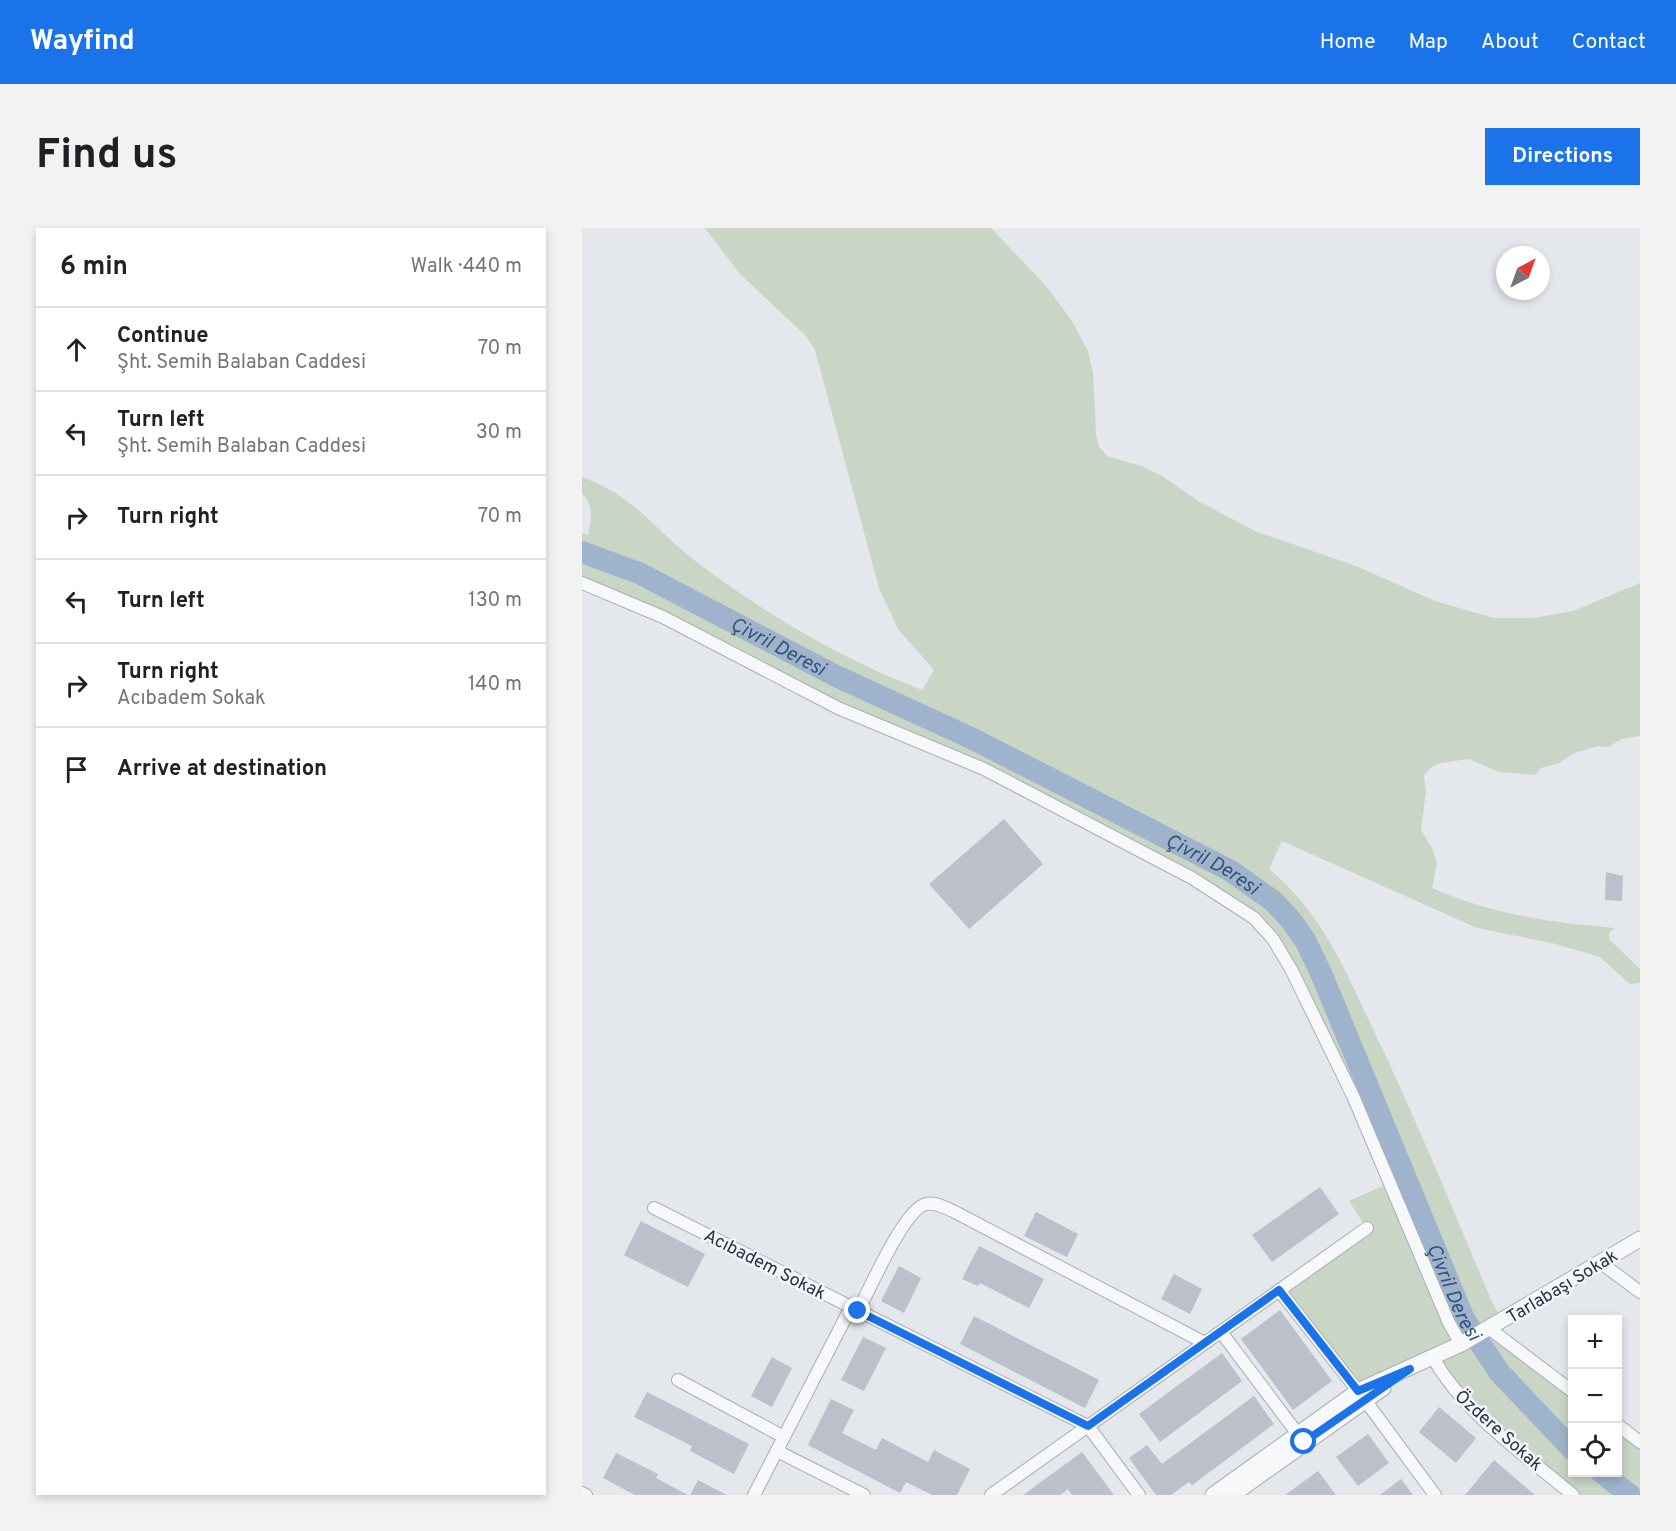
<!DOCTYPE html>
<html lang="en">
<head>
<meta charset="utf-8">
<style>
	body { margin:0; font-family:Overpass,sans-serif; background:#f2f2f2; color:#202124 }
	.controls { position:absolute; right:18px; bottom:18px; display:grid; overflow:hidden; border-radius:0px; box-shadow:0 3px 9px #0003 }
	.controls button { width:54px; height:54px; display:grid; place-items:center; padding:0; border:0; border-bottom:2px solid #e0e0e0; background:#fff; color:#202124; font:30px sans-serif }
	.compass { position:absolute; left:914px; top:18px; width:54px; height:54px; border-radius:50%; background:#fff; box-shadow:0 3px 9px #0003; rotate:41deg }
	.stop { position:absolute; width:18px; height:18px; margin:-14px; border:4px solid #1a73e8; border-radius:50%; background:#fff }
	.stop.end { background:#1a73e8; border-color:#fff; box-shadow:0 2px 6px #0008 }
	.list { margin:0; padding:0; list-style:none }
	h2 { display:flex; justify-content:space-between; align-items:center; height:78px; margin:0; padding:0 24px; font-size:26px }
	h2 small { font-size:20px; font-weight:400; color:#757577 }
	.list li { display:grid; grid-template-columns:39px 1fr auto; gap:18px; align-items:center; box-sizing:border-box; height:84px; padding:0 24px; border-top:2px solid #e0e0e0 }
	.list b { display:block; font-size:22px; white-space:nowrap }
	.list p { margin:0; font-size:20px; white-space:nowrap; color:#757577 }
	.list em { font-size:20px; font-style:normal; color:#757577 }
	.icon { flex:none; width:33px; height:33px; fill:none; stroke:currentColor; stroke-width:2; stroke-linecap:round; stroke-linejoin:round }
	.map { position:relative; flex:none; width:1058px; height:1267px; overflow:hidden; border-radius:0px }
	header { display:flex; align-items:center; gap:36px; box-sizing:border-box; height:84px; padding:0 30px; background:#1a73e8; color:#fff }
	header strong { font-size:28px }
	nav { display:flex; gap:33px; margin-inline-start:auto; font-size:21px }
	.intro { display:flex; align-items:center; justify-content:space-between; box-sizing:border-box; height:144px; padding:0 36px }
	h1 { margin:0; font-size:42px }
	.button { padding:15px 27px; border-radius:0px; background:#1a73e8; color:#fff; font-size:21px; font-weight:700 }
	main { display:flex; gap:36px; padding:0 36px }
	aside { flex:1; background:#fff; border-radius:0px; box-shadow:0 3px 9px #0003 }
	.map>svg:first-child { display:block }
	.green { fill:#c9d6c5 }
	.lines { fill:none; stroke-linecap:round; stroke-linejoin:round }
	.river { stroke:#9fb4cc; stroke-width:22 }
	.building { fill:#bbc0ca }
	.minor-casing { stroke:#a9aeb7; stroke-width:14 }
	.tertiary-casing { stroke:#a9aeb7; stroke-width:17 }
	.minor { stroke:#f7f8fa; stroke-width:12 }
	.tertiary { stroke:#f7f8fa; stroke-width:15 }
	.route { stroke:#1a73e8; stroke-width:8 }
	.labels { text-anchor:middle; stroke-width:5; stroke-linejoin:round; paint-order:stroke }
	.street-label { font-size:18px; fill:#2b3445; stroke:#f4f6f9 }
	.water-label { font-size:20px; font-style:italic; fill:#34527a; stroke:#f4f6f9 }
</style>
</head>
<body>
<header>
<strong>Wayfind</strong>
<nav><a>Home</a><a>Map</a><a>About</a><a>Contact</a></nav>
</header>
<div class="intro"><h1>Find us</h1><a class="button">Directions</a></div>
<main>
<aside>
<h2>6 min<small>Walk · 440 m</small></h2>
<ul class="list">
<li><svg class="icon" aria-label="ahead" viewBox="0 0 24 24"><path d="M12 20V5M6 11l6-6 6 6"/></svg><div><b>Continue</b><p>Şht. Semih Balaban Caddesi</p></div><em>70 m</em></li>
<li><svg class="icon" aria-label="left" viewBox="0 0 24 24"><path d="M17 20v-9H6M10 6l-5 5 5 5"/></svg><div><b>Turn left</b><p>Şht. Semih Balaban Caddesi</p></div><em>30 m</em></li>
<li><svg class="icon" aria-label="right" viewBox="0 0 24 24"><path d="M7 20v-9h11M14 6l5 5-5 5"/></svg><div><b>Turn right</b></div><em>70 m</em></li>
<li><svg class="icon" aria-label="left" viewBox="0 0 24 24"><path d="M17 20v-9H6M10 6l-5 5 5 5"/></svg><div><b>Turn left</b></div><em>130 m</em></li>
<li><svg class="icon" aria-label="right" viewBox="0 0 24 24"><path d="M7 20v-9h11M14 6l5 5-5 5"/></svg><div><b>Turn right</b><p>Acıbadem Sokak</p></div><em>140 m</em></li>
<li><svg class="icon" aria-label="arrive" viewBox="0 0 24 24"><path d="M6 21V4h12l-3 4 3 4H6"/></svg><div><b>Arrive at destination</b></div></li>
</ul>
</aside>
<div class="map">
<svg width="1058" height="1267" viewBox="0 0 1058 1267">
	<rect width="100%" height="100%" fill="#e4e7ec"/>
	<path class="green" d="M123 0H409L464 58 490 93 506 123 511 145 514 205 517 219 525 228 559 238 580 248 618 274 673 303 774 338 853 373 912 390H951L991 383 1058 355V508L1040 511 1026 519 1016 518 993 525 977 535 959 540 953 547 917 544 887 531 858 535 851 538 842 547 844 564 839 602 850 620 855 634 850 660C907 685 971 696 1033 700L1027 705V711L1058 741V755L1048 756 1018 729 970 715 895 700 700 613 687 641C740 685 762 740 791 801 834 890 871 982 910 1074L921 1093 909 1100 990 1163V1244H1036V1197L1058 1214V1267H991L915 1202 851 1131 776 1163 697 1062 784 999 767 973 807 955 709 741 672 690 402 541 0 355V305L6 307C9 291 13 278 0 266V249C55 269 72 302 116 335 185 387 259 431 340 462L352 442 316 401 297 360 233 122 224 108 157 45Z"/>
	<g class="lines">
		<g class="river">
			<path id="s1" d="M0 324 57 345 252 447 391 511 649 643 691 673 708 691 723 712 739 745 882 1091 917 1144 990 1221"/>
			<path d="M1019 1244 1048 1267"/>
		</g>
	</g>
	<g class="building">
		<path d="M422 591 461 636 387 701 347 656Z"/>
		<path d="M1024 644 1041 648 1040 673 1023 672Z"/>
		<path d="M738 959 757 986 690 1034 670 1007Z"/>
		<path d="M454 984 496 1006 485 1029 442 1008Z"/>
		<path d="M59 993 123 1026 106 1059 42 1027Z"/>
		<path d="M397 1018 462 1051 447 1080 398 1055 396 1058 380 1051Z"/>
		<path d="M317 1038 339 1050 322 1085 299 1073Z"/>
		<path d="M592 1046 620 1061 608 1086 579 1071Z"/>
		<path d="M698 1082 750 1153 711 1182 659 1111Z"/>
		<path d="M392 1088 517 1152 503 1180 378 1116Z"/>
		<path d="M281 1109 304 1120 282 1163 259 1152Z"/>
		<path d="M640 1125 660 1153 578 1214 557 1186Z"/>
		<path d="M190 1129 210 1140 190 1179 169 1168Z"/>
		<path d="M65 1164 167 1216 152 1246 108 1223 110 1218 52 1189Z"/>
		<path d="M672 1168 692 1196 610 1257 607 1254 589 1267H574L547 1230 565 1217 580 1236Z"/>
		<path d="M249 1171 272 1182 260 1205 294 1222 300 1210 346 1234 352 1222 388 1241 375 1267H350L324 1254 318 1265 226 1217Z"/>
		<path d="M857 1179 894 1210 874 1235 837 1204Z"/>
		<path d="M786 1206 807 1235 776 1258 754 1229Z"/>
		<path d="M500 1224 532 1267H490L486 1261 478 1267H441Z"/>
		<path d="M34 1225 76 1246 74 1250 106 1267H53L21 1250Z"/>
		<path d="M912 1232 933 1250 953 1267H883Z"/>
		<path d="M736 1243 754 1267H703Z"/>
		<path d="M819 1251 831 1267H798Z"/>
		<path d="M116 1252 145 1267H108Z"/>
	</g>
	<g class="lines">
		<defs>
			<g id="minor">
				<path d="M0 355 81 389 256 480 402 541 610 650 672 690 691 711 709 741 771 868 867 1095 879 1116"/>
				<path d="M72 980 506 1198 557 1267"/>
				<path d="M1019 1035 1058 1064"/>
				<path d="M697 1062 776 1163"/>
				<path d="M276 1083C288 1061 322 981 344 976 353 974 362 979 371 983L623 1115"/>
				<path d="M908 1101 990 1163"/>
				<path d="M639 1104 715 1205"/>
				<path d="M851 1130C883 1186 942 1226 991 1267"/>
				<path d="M96 1152 202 1209"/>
				<path d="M783 1172 853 1267"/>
				<path d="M1036 1197 1058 1214"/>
				<path d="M195 1223 282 1267"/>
				<path d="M0 1265 4 1267"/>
				<path d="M172 1267 269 1079"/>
				<path d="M409 1267 785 1000"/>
			</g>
			<g id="tertiary">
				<path d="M631 1267 776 1163 879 1116 1058 1011"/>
				<path d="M650 1267 801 1160"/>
			</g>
		</defs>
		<use href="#minor" class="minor-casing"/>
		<use href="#tertiary" class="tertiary-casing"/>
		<use href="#minor" class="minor"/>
		<use href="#tertiary" class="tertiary"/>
	</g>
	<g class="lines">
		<path class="route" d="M276 1083 506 1198 697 1062 776 1163 828 1141 722 1214"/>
	</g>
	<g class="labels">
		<g class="street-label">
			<text transform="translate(183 1036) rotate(27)" y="6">Acıbadem Sokak</text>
			<text transform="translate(980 1058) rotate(-31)" y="6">Tarlabaşı Sokak</text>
			<text transform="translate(917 1202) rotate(42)" y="6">Özdere Sokak</text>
		</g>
		<g class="water-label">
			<text dy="7" stroke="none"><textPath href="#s1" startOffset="218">Çivril Deresi</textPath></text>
			<text dy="7" stroke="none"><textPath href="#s1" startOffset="704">Çivril Deresi</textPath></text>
			<text dy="7" stroke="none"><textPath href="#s1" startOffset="1208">Çivril Deresi</textPath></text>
		</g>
	</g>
</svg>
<div class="controls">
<button>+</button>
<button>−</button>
<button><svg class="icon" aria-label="locate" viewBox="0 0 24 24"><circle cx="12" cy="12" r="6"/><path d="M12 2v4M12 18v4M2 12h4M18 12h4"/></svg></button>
</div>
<svg class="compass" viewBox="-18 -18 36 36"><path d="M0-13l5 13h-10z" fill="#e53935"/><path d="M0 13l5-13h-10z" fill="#757577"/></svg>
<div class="stop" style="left:722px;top:1214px"></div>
<div class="stop end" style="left:276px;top:1083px"></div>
</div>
</main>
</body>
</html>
